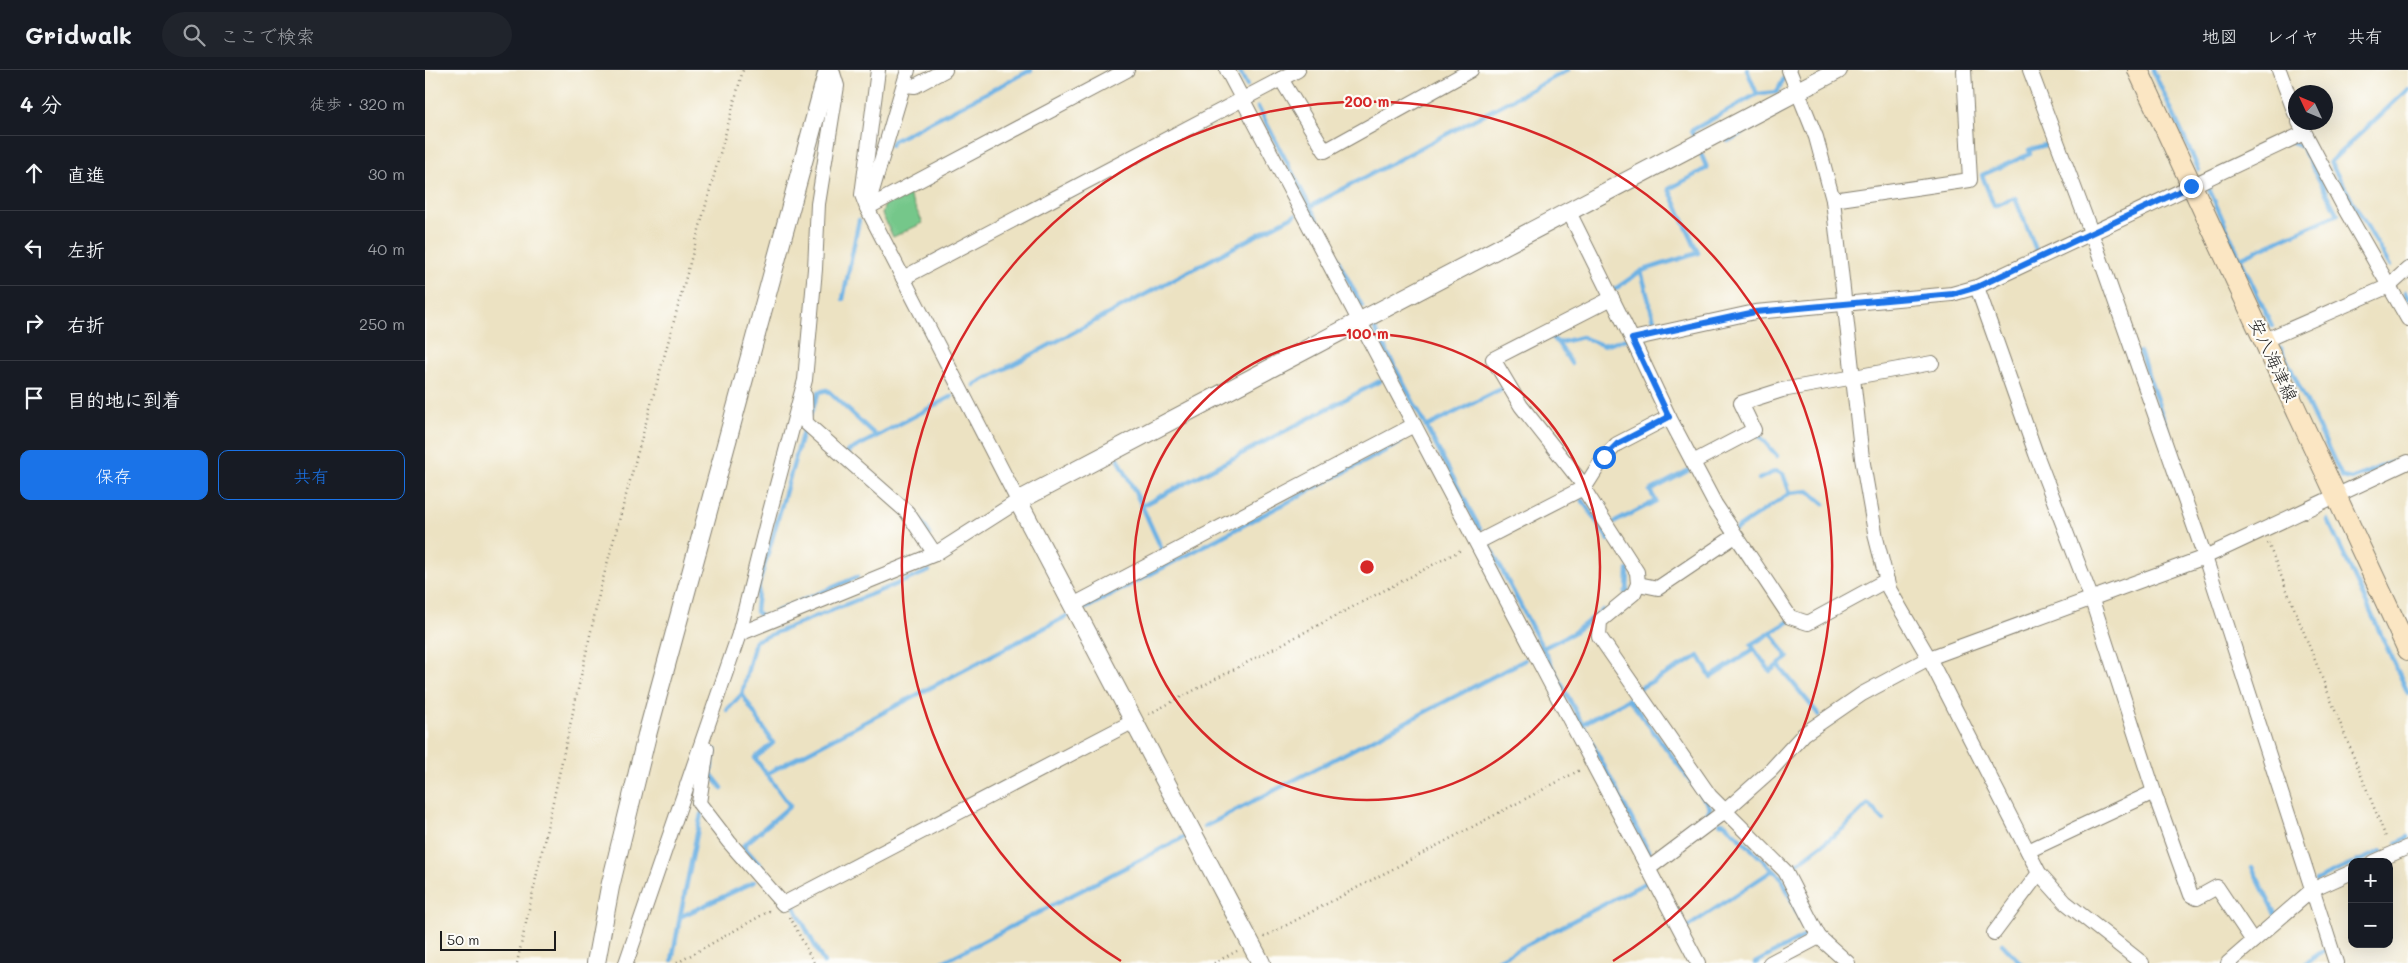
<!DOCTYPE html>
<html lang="ja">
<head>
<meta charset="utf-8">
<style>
	body { margin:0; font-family:Mali,"Klee One",sans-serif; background:#20242c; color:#f1f3f6 }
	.controls { position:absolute; right:15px; bottom:15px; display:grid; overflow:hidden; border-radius:10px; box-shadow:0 5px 20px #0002 }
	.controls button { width:45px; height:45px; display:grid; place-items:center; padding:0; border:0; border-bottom:1px solid #363941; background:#171b24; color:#f1f3f6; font:25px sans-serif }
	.compass { position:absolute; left:1863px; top:15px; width:45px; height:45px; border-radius:50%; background:#171b24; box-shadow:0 5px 20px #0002; rotate:314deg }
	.scale { position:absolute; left:15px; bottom:12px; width:116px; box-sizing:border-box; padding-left:5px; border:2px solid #1c1c1c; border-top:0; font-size:14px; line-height:18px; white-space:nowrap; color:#1c1c1c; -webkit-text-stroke:4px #fdfcf7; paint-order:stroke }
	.stop { position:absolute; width:15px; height:15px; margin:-11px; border:4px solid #1a73e8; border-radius:50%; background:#fff }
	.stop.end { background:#1a73e8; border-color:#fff; box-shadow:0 1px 5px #0008 }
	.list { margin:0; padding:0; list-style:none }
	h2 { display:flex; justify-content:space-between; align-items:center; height:65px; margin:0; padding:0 20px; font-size:21px }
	h2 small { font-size:16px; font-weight:400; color:#9ea1a6 }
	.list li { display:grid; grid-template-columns:32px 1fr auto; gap:15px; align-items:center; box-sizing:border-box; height:75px; padding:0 20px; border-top:1px solid #363941 }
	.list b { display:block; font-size:19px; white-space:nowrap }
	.list em { font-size:16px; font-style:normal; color:#9ea1a6 }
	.actions { display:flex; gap:10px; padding:15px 20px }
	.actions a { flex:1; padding:11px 0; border:1px solid #1a73e8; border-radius:10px; text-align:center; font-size:18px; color:#1a73e8 }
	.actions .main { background:#1a73e8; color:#fff }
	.icon { flex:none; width:28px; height:28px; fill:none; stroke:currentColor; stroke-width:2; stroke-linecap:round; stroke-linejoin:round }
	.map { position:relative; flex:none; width:1983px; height:893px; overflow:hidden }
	header { display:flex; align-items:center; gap:30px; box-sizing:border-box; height:70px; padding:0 25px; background:#171b24; border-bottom:1px solid #363941 }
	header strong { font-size:24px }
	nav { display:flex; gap:28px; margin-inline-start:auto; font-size:18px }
	.search { width:350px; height:45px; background:#20242c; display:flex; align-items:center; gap:12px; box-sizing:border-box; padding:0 18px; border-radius:28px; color:#9ea1a6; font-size:19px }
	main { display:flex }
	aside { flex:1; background:#171b24 }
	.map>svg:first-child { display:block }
	.green { fill:#74c78a; stroke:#487253 }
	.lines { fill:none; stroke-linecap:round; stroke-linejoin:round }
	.stream { stroke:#6eb2e4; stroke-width:4.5 }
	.minor-casing { stroke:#847f6f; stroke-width:16 }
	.tertiary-casing { stroke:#847f6f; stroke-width:20 }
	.secondary-casing { stroke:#847f6f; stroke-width:22 }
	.path { stroke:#847f6f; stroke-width:2.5; stroke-dasharray:1 4; stroke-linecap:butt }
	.minor { stroke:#fff; stroke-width:14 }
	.tertiary { stroke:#fff; stroke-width:18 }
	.secondary { stroke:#fbe6c3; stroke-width:20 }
	.route { stroke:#1a73e8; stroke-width:6 }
	.ring { fill:none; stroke:#d62828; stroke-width:2.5 }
	.labels { text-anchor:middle; stroke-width:4.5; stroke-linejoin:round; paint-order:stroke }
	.street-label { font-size:18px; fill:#1c1c1c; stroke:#fdfcf7 }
	.centre { fill:#d62828; stroke:#fdfcf7; stroke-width:2.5 }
	.ring-label { font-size:15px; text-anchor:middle; font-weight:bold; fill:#d62828; stroke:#fdfcf7; stroke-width:4.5; stroke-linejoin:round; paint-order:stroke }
</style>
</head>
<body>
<header>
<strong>Gridwalk</strong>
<div class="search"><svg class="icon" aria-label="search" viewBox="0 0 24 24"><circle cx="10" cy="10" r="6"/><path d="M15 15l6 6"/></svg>ここで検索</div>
<nav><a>地図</a><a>レイヤ</a><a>共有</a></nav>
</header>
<main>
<aside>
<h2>4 分<small>徒歩 · 320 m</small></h2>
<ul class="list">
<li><svg class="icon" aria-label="ahead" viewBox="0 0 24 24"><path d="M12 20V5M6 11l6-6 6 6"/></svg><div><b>直進</b></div><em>30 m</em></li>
<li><svg class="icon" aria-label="left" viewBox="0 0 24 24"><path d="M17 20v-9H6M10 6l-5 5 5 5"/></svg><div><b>左折</b></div><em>40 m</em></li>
<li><svg class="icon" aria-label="right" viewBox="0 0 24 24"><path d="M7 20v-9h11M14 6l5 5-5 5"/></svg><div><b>右折</b></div><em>250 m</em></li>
<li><svg class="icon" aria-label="arrive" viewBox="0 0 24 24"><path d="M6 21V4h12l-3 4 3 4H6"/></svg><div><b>目的地に到着</b></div></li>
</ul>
<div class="actions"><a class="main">保存</a><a>共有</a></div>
</aside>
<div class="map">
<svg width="1983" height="893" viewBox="0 0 1983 893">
	<rect width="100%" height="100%" fill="#fdfcf7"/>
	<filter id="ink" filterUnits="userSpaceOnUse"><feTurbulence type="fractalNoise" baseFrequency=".02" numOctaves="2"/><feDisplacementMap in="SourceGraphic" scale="10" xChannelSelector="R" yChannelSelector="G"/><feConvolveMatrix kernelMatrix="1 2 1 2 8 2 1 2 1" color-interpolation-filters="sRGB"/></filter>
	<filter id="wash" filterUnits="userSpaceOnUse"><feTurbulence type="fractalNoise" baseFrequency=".0096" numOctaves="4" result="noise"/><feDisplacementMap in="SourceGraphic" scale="20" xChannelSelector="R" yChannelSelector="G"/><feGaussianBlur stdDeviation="1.12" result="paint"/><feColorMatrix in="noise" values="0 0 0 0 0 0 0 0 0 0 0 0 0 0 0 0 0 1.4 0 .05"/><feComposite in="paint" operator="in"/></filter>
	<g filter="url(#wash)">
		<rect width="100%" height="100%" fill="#ece2c2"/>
		<path class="green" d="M483 123 498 153 468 167 457 144 460 134Z"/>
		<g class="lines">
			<g class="stream">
				<path d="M814 0 822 16"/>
				<path d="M1322 0 1332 24"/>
				<path d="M1728 0 1774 100"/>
				<path d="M833 37 937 236"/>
				<path d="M1268 65 1266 61 1332 24 1352 22 1359 8"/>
				<path d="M1303 71 1360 38"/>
				<path d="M1868 73 1877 77 1912 144"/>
				<path d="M466 75 468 71 606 0"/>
				<path d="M1784 119 1815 188 1913 144"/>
				<path d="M884 137 1143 0"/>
				<path d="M1612 182 1590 128 1569 136 1557 105 1605 84 1604 80 1626 73"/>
				<path d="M1815 188 1847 256"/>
				<path d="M1965 196 1905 92 1983 19"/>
				<path d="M1190 219 1216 201"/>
				<path d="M1980 223 1983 229"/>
				<path d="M418 229 434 150"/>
				<path d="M950 259 1055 459"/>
				<path d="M1227 259 1231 258 1216 201 1273 183 1244 119 1282 98 1276 84"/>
				<path d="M1124 265 1133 273 1146 293"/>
				<path d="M1133 273 1157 267 1177 275 1203 269"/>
				<path d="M1856 278 1917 407 1927 409 1968 391"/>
				<path d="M1715 282 1755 395"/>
				<path d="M549 315 870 145"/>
				<path d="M385 345 394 322 402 320 450 365"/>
				<path d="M1001 357 1080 317"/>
				<path d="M1332 363 1352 386"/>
				<path d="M424 384 422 382 527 326"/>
				<path d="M693 388 717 436"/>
				<path d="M1334 409 1351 401 1358 404 1365 423"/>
				<path d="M1157 430 1184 470"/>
				<path d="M490 442 505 464"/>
				<path d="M1903 450 1983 623"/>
				<path d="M1190 452 1231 431 1225 421 1266 399"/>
				<path d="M1311 459 1365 423 1384 421 1399 434"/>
				<path d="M1063 473 1227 788 1240 777"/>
				<path d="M737 480 717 436 955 311"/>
				<path d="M1200 523 1202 521 1203 500"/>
				<path d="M661 538 975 373"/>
				<path d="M350 542 432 507"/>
				<path d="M341 546 337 548 331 541 334 514 379 358"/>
				<path d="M1346 562 1363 588 1353 595"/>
				<path d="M1118 578 1148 563 1178 540"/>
				<path d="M1329 579 1345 601 1353 595 1394 645"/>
				<path d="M1215 618 1274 586 1286 607 1329 579 1326 575 1365 551"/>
				<path d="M302 640 317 624"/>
				<path d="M1157 654 1204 629 1285 737"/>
				<path d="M286 704 297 718"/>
				<path d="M341 704 642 546"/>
				<path d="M283 715 290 680"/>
				<path d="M276 744 255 847 329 812"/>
				<path d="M1279 749 1285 738"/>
				<path d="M779 757 1100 590"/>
				<path d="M1972 773 1983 767"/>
				<path d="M1931 792 1956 781"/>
				<path d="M1827 797 1850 844"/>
				<path d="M1365 799 1420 757 1443 734 1459 750"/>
				<path d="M1891 810 1927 794"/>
				<path d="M363 827 318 776 365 736 330 688 348 673 317 624 330 571 504 501"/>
				<path d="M368 834 399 893"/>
				<path d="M1261 858 1348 800 1300 754 1295 753"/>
				<path d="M1577 874 1596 893"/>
				<path d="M247 890 255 847"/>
				<path d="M516 893 759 767"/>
				<path d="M1067 893 1220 813"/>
				<path d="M1330 893 1380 866 1381 862 1356 807 1348 800"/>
				<path d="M1881 893 1899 880"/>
			</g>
		</g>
	</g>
	<g filter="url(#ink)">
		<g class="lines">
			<defs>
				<g id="minor">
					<path d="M453 0 437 125 442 138 702 0"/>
					<path d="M802 0 1273 893"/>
					<path d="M1364 0 1391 67 1408 130 1437 388 1451 468 1464 519 1504 588 1614 803 1640 832 1717 893"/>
					<path d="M1605 0 1666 162 1780 487 1911 893"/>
					<path d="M1854 0 1870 43"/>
					<path d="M856 9 900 81 1046 0"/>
					<path d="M479 15 490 16 520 0"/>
					<path d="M1874 52 1920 139 1983 249"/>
					<path d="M1408 130 1545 110 1539 0"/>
					<path d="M1144 142 1207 269 1330 242 1527 224 1552 217 1879 63"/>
					<path d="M478 208 873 0"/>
					<path d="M1552 217 1611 384 1666 527 1729 722 1766 825 1772 828 1792 817 1828 871"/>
					<path d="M1187 228 1068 289 1096 336 1160 417 1179 387 1192 374 1244 347 1207 269"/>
					<path d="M1838 271 1964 216 1983 199"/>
					<path d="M380 326 381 353 482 442 510 484"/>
					<path d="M1244 347 1290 434 1365 547 1383 553 1462 510"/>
					<path d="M1268 392 1329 360 1316 333 1357 320 1507 293"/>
					<path d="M1053 472 1160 417 1162 424 1212 502 1213 514 1209 523 1175 551 1174 566 1285 726 1360 801 1394 867"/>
					<path d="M1213 514 1233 518 1310 466"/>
					<path d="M648 535 989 355"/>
					<path d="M314 564 510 484 593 431 442 138 483 0"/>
					<path d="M282 679 274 733 304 772 358 834 709 651"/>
					<path d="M1603 781 1729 722"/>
					<path d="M1949 792 1983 777"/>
					<path d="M1223 799 1300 741 1346 700 1379 664 1437 624 1504 588 1780 487 1983 392"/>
					<path d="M1569 863 1614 803"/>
					<path d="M201 893 314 564 341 456 380 310 390 199 393 134 412 16 407 0"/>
					<path d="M1345 893 1394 867 1423 893"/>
					<path d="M1803 893 1887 820 1927 802"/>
				</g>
				<g id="tertiary">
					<path d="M171 893 185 817 222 665 403 0"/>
					<path d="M836 893 593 431 1413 0"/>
				</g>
				<path id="secondary" d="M1713 0 1983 580"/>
			</defs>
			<use href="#minor" class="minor-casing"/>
			<use href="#tertiary" class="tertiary-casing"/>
			<use href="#secondary" class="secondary-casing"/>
			<g class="path">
				<path d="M1843 473 1962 770"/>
				<path d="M724 644 1038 479"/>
				<path d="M365 847 389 893"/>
				<path d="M839 867 1155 700"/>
				<path d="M92 893 176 516 318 0"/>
				<path d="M252 893 346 840"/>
				<path d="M789 893 812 881"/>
			</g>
			<use href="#minor" class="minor"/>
			<use href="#tertiary" class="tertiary"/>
			<use href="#secondary" class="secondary"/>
		</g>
	</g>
	<g class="lines" filter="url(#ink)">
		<path class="route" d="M1179 387 1192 374 1244 347 1207 269 1330 242 1528 224 1552 217 1766 116"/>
	</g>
	<g class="ring">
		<circle cx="942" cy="497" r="233"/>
		<path d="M696 891A465 465 0 1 1 1188 891"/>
	</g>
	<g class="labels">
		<g class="street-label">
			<text transform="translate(1848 290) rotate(65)" y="6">安八海津線</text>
		</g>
	</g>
	<circle cx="942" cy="497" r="8" class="centre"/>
	<g class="ring-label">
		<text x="942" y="37">200 m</text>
		<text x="942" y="269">100 m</text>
	</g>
</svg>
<div class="controls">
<button>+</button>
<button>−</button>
</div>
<svg class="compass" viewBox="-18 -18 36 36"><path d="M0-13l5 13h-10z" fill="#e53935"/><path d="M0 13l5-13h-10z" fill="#9ea1a6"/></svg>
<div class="scale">50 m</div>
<div class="stop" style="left:1179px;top:387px"></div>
<div class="stop end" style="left:1766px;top:116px"></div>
</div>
</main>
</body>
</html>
